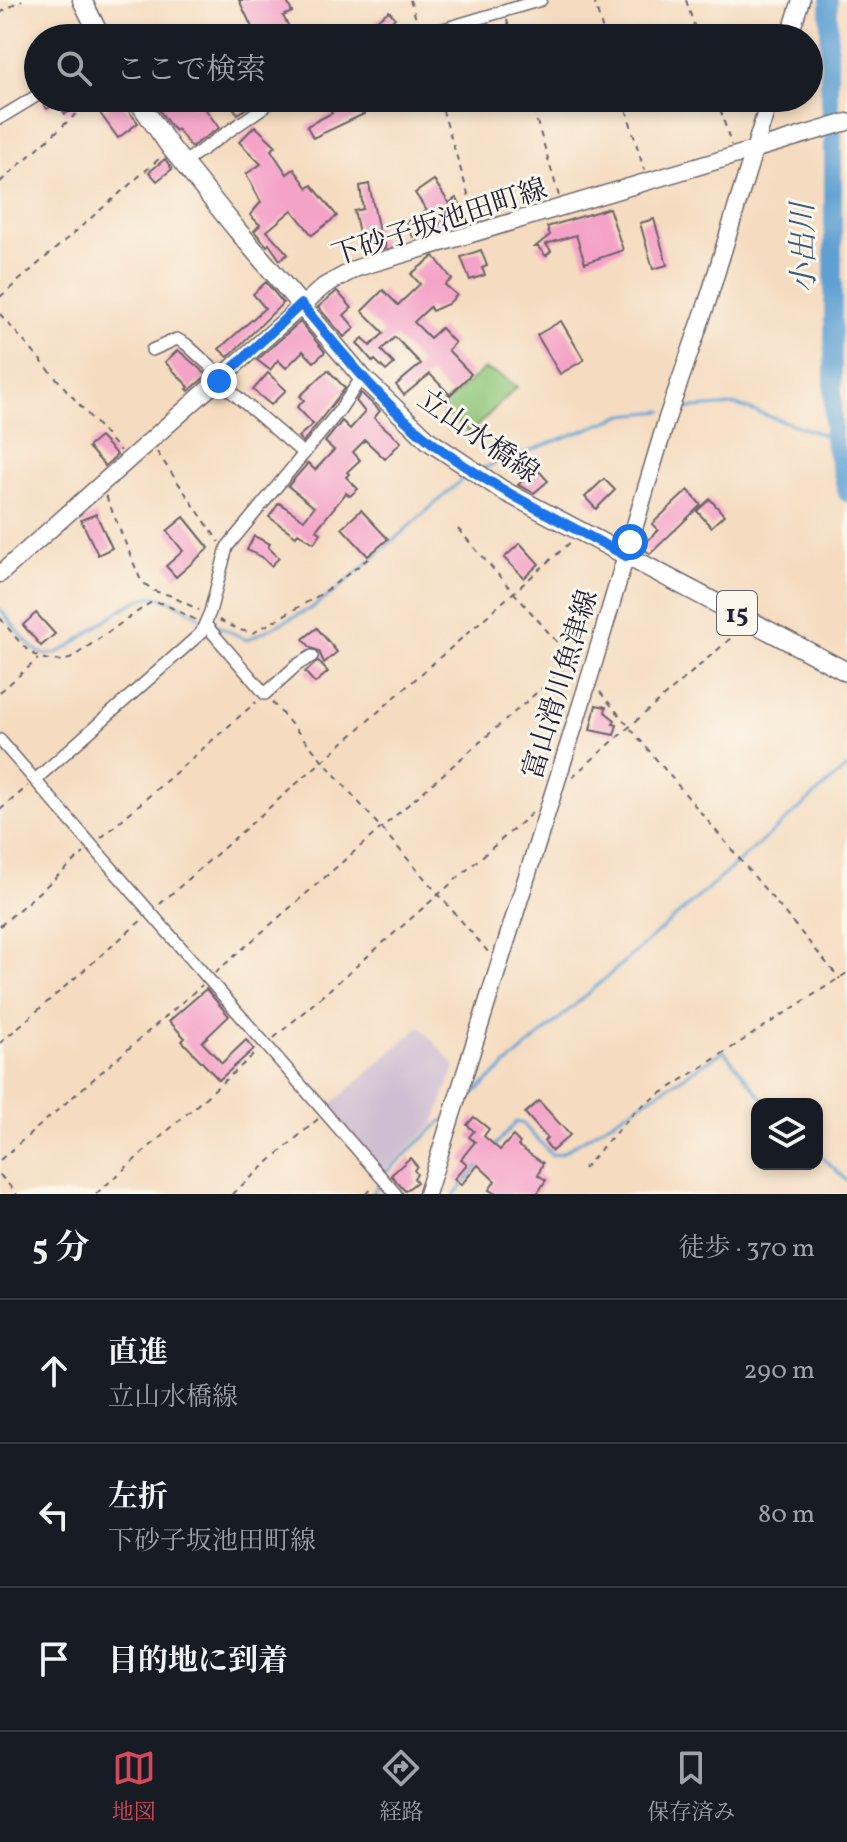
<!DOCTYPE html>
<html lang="ja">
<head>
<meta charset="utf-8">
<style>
	body { margin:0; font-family:Vollkorn,"Noto Serif JP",serif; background:#242831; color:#f1f3f6 }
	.controls { position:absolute; right:24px; bottom:24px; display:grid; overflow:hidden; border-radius:16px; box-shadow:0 4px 12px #0003 }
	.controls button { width:72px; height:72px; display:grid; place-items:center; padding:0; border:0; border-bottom:2px solid #363941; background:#171b24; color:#f1f3f6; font:40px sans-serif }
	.stop { position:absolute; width:24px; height:24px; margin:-18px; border:6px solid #1a73e8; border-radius:50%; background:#fff }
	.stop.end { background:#1a73e8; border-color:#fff; box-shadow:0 2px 8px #0008 }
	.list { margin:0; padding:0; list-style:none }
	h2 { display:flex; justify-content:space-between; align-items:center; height:104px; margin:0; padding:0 32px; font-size:34px }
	h2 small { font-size:26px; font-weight:400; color:#9ea1a6 }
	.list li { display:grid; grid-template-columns:52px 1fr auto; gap:24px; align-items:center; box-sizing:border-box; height:144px; padding:0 32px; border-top:2px solid #363941 }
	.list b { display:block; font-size:30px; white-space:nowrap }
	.list p { margin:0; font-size:26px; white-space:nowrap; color:#9ea1a6 }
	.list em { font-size:26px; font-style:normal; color:#9ea1a6 }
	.icon { flex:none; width:44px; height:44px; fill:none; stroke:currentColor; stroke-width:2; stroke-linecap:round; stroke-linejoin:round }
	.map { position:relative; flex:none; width:847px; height:1194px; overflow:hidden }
	.search { position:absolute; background:#171b24; box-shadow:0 4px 12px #0003; left:24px; right:24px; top:24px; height:88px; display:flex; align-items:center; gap:20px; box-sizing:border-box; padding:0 28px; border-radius:44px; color:#9ea1a6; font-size:30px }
	.sheet { height:536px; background:#171b24 }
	nav { display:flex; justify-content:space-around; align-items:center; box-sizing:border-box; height:112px; border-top:2px solid #363941; background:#171b24; font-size:22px; color:#9ea1a6 }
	nav a { display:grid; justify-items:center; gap:4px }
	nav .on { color:#d1495b }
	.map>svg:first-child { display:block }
	.industrial { fill:#cebed1 }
	.green { fill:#8ec578; stroke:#58745a; stroke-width:2 }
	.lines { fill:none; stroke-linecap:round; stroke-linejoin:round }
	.stream { stroke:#5ea0d2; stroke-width:3 }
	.river { stroke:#5ea0d2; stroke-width:18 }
	.building { fill:#f4a3c7 }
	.minor-casing { stroke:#6c6369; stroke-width:14 }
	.secondary-casing { stroke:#6c6369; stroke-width:19 }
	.primary-casing { stroke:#6c6369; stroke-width:21 }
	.path { stroke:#6c6369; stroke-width:2; stroke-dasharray:6 6; stroke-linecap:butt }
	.minor { stroke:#fff; stroke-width:11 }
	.secondary { stroke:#fff; stroke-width:16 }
	.primary { stroke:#fff; stroke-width:18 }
	.route { stroke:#1a73e8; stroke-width:10 }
	.labels { text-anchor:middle; stroke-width:6; stroke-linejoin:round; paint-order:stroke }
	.shield { fill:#fbf7ec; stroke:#636270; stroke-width:2 }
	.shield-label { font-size:26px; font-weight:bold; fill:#22223b }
	.street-label { font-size:28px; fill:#22223b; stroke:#fbf7ec }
	.water-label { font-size:30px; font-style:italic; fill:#3d5b7f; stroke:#fbf7ec }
</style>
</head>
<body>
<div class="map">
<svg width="847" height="1194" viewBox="0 0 847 1194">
	<rect width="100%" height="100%" fill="#fbf7ec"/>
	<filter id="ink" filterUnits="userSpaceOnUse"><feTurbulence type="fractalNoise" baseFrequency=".0125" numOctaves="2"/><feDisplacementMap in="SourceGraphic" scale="16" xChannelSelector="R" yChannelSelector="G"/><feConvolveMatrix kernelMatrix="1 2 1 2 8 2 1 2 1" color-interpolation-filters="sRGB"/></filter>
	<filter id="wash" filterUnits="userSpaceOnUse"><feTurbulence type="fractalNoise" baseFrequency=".006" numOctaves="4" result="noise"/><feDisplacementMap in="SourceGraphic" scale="32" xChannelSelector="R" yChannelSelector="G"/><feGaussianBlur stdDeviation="1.8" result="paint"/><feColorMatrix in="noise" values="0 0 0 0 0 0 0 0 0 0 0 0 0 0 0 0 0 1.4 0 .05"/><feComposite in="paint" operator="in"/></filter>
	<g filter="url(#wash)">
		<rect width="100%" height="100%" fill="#f5dbbf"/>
		<path class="industrial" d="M420 1026 455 1066 434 1124 384 1171 327 1108Z"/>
		<path class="green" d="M484 369 503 377 517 387 470 433 439 408Z"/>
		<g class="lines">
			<g class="stream">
				<path d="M678 409 736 405 833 438"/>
				<path d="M484 468 624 415 663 411"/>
				<path d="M0 609C9 619 31 651 43 654 51 656 62 651 69 647 87 635 131 598 150 597 167 595 189 611 203 619"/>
				<path d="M210 622 247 640 310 609 337 590 466 476"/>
				<path d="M464 1102 847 767"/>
				<path d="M493 1148 516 1122 523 1124 552 1155 562 1153 724 1051 767 1104"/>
				<path d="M817 1152 847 1181"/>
				<path d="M384 1174 443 1120"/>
				<path d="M372 1194 382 1181"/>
				<path d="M455 1194 481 1163"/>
			</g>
			<path class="river" d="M829 0V98L833 132V438L847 493"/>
		</g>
		<g id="blocks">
			<g class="building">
				<path d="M239 0H286L292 12 283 16 295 38H257Z"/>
				<path d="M389 11 395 18 374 38H369L362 31Z"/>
				<path d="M50 98H73L79 107 65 114 58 102 47 109 43 103Z"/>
				<path d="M151 98H174L181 104 186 99 194 107 204 98H219L206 110 219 128 191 147 177 129 175 131 169 124Z"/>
				<path d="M225 98H262L238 114Z"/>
				<path d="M324 98H356L364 114 313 138 307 126 332 113Z"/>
				<path d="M119 99 138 123 118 138 100 113Z"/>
				<path d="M255 126 276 146 271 150 287 174 294 169 308 188 312 185 337 216 312 235 292 210 267 231 288 254 280 260 269 244 267 246 254 231 260 225 250 215 261 202 246 174 261 164 239 142Z"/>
				<path d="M165 159 172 169 157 181 149 172Z"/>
				<path d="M434 180 449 203 456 198 464 209 437 226 413 237 406 222 427 211 415 193Z"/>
				<path d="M369 184 381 241 384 240 386 248 364 254 354 211 363 209 360 186Z"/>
				<path d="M609 208 623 250 585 263 576 235 546 244 551 251 546 256 538 247H535L550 235 547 227Z"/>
				<path d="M654 219 667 265 653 269 640 223Z"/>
				<path d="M481 250 487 266 482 268 485 275 470 280 461 257Z"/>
				<path d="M434 256 452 279 445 285 457 295 448 304 432 311 430 307 414 322 430 338 441 328 455 343 448 350 471 374 450 395 430 374 404 395 396 385 421 364 395 337 381 350 394 364 386 371 375 360 373 362 357 343 363 338 370 346 384 333 362 311 383 290 398 305 420 284 411 274Z"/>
				<path d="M266 282 283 303 228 357 219 349 265 308 253 294Z"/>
				<path d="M337 291 352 308 344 315 355 328 344 337 318 307Z"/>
				<path d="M561 321 584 360 560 374 537 335Z"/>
				<path d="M300 322 325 352 314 362 303 351 286 368 278 360 270 370 257 360Z"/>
				<path d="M178 350 207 375 189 391 187 389 189 387 165 362Z"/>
				<path d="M328 370 345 388 303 442 298 437 313 424 297 407 304 400 300 396Z"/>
				<path d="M268 373 286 390 271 405 253 390Z"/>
				<path d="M361 393 380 411 374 418 401 442 385 459 365 440 353 452 360 460 347 472 349 474 346 477 358 489 350 496 346 493 316 530 321 533 314 543 298 533 296 536 269 517 279 503 304 520 314 507 288 486 308 463 315 470 334 450 325 442 342 421 350 429 365 412 356 401Z"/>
				<path d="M100 437 117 455 105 466 88 447Z"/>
				<path d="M536 468 548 481 534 493 518 485Z"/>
				<path d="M604 479 615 490 596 509 585 497Z"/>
				<path d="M688 490 701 505 650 554 642 547 658 530 652 524Z"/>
				<path d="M710 499 724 515 711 527 697 511Z"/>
				<path d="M361 510 388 539 368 556 342 528Z"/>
				<path d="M96 514 112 548 98 555 81 520Z"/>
				<path d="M184 517 209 548 176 577 166 566 183 551 167 531Z"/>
				<path d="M254 536 270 544 268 547 279 558 271 566 262 557 247 550Z"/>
				<path d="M520 543 539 564 524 578 504 558Z"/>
				<path d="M36 613 55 634 41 646 23 625Z"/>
				<path d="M317 628 337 652 324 663 319 651 311 648 303 639Z"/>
				<path d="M318 661 328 672 315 683 305 672Z"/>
				<path d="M596 705 606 707 605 712 615 720 613 724 617 725 614 735 590 730Z"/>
				<path d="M206 989 229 1016 202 1042 222 1063 246 1040 254 1049 219 1080 182 1041 185 1038 169 1021Z"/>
				<path d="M539 1101 570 1135 552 1151 544 1141 547 1138 525 1113Z"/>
				<path d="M474 1117 489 1129 484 1136 500 1150 513 1136 520 1143 518 1146 543 1163 538 1175 546 1180 537 1194H496L489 1190 495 1181 478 1165 461 1185 454 1179 467 1164 461 1159 475 1142 469 1137 474 1131 467 1125Z"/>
				<path d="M410 1158 417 1166 414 1170 417 1174 414 1178 417 1182 405 1191 391 1175Z"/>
			</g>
		</g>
	</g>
	<g filter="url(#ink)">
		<use href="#blocks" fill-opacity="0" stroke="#6c6369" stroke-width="2"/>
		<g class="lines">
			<defs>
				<g id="minor">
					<path d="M413 38 541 0"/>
					<path d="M0 118 38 95"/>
					<path d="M183 163 277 98"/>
					<path d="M152 350 177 339 186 344 223 378"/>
					<path d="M219 381 304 454"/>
					<path d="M205 624 265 694 297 665 312 656"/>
					<path d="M0 740 396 1194"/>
					<path d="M35 780 201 633 210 612 227 547 339 411 362 377"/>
				</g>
				<g id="secondary">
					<path d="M789 38 801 0"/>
					<path d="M0 574 324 286 357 268 847 122"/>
					<path d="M427 1194 589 679 667 418 708 300 770 98"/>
				</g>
				<g id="primary">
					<path d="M82 0 101 38"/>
					<path d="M136 98 171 148 237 230 362 377 429 441 504 491 847 672"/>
				</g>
			</defs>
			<use href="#minor" class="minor-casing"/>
			<use href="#secondary" class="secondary-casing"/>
			<use href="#primary" class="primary-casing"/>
			<g class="path">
				<path d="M410 0 418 25"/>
				<path d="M594 0 605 38"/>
				<path d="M686 0 698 38"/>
				<path d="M0 13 22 0"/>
				<path d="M507 20 512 38"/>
				<path d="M439 98 476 220"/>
				<path d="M530 98 559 196"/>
				<path d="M623 98 644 170"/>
				<path d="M717 98 731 145"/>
				<path d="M0 182 94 98"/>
				<path d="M0 297 159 159"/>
				<path d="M0 314 120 451"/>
				<path d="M157 452 219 542"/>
				<path d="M106 496 141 581 154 591 169 595 199 610"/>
				<path d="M458 529 578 666"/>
				<path d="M0 618C21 643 33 667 70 659L150 603H162L196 620"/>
				<path d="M219 620 240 630 253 633 323 593 369 558"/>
				<path d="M0 692 38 659"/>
				<path d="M600 692 840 979"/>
				<path d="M272 702 490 954"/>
				<path d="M572 777 739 631"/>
				<path d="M0 810 28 786"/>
				<path d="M101 838 256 702"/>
				<path d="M160 904 572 541"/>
				<path d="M0 926 84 853"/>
				<path d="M215 973 573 661"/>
				<path d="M274 1038 532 813"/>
				<path d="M0 1043 143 919"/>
				<path d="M0 1160 202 985"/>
				<path d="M583 1169 637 1109 847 973"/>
				<path d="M0 1175 17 1194"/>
				<path d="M96 1194 257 1052"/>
				<path d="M232 1194 318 1119"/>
				<path d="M366 1194 374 1187"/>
			</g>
			<use href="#minor" class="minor"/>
			<use href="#secondary" class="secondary"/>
			<use href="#primary" class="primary"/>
		</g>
	</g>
	<g class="lines" filter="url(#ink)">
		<path class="route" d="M219 381 301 304C342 352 381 403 431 442 491 488 560 520 626 556L630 542"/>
	</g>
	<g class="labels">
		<rect class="shield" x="717" y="591" width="40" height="44" rx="6"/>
		<g class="shield-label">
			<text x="737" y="622">15</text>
		</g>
		<g class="street-label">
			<text transform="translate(439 221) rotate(-18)" y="10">下砂子坂池田町線</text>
			<text transform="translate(479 435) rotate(35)" y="10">立山水橋線</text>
			<text transform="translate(559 684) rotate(-73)" y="10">富山滑川魚津線</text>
		</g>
		<g class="water-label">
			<text transform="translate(803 248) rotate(-91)" y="10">小出川</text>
		</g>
	</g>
</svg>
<div class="controls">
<button><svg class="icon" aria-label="layers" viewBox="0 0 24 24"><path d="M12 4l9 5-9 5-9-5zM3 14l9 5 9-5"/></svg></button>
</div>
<div class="stop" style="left:630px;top:542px"></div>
<div class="stop end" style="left:219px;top:381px"></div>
<div class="search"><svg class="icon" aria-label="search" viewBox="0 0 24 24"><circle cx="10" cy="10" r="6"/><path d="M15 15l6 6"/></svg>ここで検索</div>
</div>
<section class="sheet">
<h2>5 分<small>徒歩 · 370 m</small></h2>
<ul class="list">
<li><svg class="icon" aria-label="ahead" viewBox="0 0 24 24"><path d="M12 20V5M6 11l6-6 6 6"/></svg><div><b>直進</b><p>立山水橋線</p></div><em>290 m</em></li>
<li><svg class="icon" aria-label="left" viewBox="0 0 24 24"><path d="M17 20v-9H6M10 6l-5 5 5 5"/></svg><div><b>左折</b><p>下砂子坂池田町線</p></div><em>80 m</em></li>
<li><svg class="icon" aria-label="arrive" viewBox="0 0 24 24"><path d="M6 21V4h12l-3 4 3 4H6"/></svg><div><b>目的地に到着</b></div></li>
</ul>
</section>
<nav>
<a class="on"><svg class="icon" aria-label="map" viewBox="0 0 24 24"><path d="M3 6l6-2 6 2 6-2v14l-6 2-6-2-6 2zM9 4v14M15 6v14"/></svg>地図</a>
<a><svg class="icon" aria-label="directions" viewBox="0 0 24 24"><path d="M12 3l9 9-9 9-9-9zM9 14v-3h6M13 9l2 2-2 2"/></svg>経路</a>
<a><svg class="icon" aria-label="saved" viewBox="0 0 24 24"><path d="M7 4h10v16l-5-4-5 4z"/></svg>保存済み</a>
</nav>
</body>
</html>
